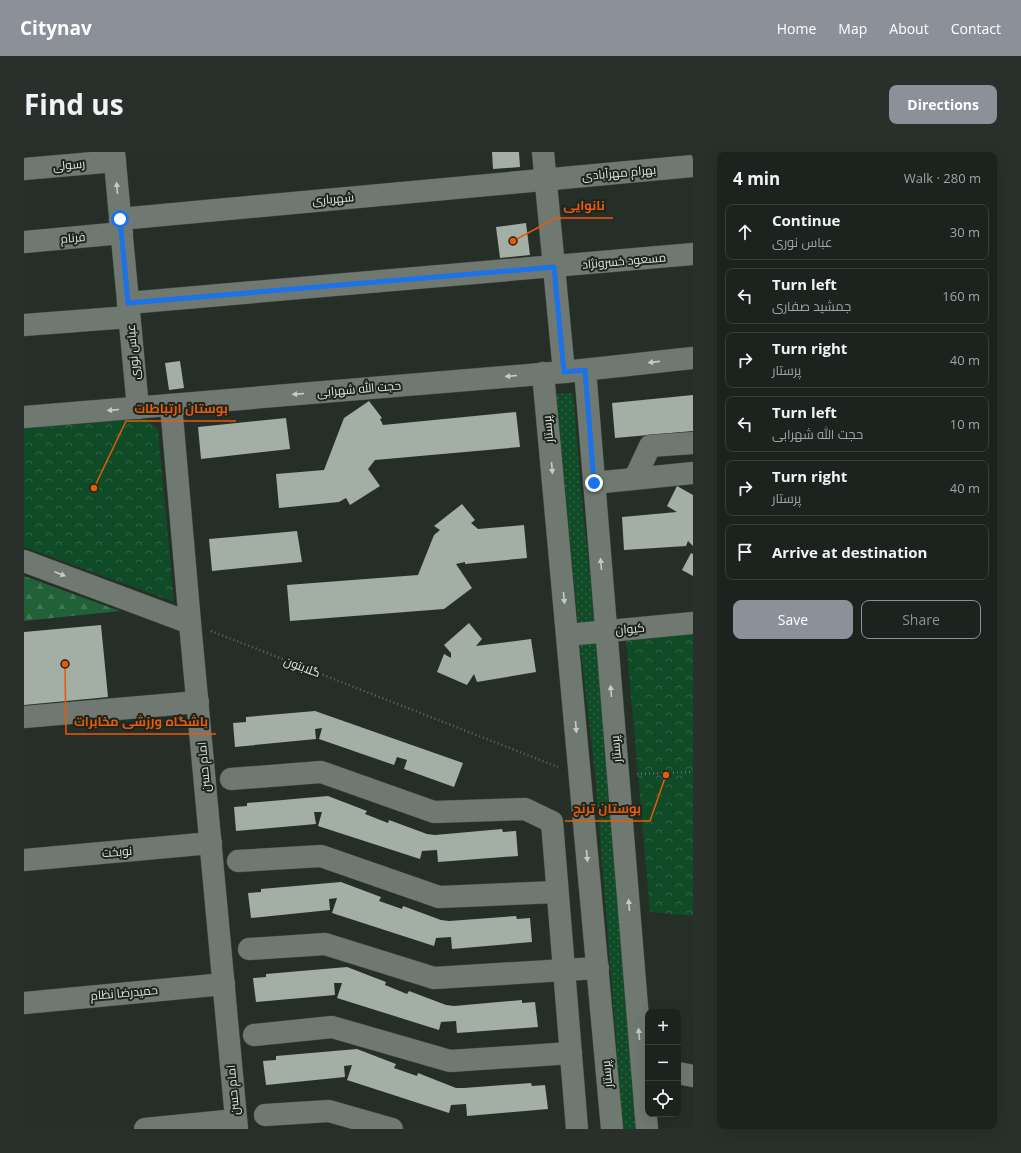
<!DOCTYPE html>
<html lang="en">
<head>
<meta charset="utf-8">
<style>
	body { margin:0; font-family:"Open Sans",Cairo,sans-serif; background:#292f2b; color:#f1f3f6 }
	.controls { position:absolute; right:12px; bottom:12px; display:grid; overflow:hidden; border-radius:8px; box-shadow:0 4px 16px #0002 }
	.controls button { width:36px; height:36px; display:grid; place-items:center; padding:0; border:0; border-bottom:1px solid #3a3f3c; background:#1c221e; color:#f1f3f6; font:20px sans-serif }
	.stop { position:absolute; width:12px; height:12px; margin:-9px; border:3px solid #1a73e8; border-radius:50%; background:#fff }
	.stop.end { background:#1a73e8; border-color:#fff; box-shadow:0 1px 4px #0008 }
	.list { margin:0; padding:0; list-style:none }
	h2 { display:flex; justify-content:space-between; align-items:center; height:52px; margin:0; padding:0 16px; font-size:17px }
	h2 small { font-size:13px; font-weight:400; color:#a0a4a4 }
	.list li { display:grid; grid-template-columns:26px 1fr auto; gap:12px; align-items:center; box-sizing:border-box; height:56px; margin:0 8px 8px; padding:0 8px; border:1px solid #3a3f3c; border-radius:8px }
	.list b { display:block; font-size:15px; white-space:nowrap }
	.list p { margin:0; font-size:13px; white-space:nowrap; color:#a0a4a4 }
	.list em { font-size:13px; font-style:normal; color:#a0a4a4 }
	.actions { display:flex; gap:8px; padding:12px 16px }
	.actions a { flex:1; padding:9px 0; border:1px solid #8c9099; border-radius:8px; text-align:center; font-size:14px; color:#8c9099 }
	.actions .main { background:#8c9099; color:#fff }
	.icon { flex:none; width:22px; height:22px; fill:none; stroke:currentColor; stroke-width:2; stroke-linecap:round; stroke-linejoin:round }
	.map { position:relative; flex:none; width:669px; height:977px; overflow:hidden; border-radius:8px }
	header { display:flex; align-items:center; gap:24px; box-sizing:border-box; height:56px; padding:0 20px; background:#8c9099; color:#fff }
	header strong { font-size:19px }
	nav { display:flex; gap:22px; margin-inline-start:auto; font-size:14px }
	.intro { display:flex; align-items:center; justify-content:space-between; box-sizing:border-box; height:96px; padding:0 24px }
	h1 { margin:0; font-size:28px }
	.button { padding:10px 18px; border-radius:8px; background:#8c9099; color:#fff; font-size:14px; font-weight:700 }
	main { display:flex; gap:24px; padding:0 24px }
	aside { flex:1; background:#1c221e; border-radius:8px; box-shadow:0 4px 16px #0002 }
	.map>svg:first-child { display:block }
	.grass { fill:url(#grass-dots) }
	.forest { fill:url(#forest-firs) }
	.park { fill:url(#park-crowns) }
	.building { fill:#a3aea5 }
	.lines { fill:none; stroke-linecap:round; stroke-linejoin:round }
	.minor-casing { stroke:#454c47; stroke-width:23 }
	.path { stroke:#626964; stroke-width:2.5; stroke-dasharray:1 3; stroke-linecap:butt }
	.minor { stroke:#6f7971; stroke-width:22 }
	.oneway { fill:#c4ccc6 }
	.route { stroke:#1a73e8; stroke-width:5 }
	.labels { text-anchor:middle; stroke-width:4; stroke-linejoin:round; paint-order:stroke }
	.street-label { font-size:12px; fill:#e1e7e3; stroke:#1c251e }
	.leader { fill:none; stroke:#e8590c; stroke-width:1.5 }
	.callout-dot { fill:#e8590c; stroke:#1c251e; stroke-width:1.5 }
	.callout-label { font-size:13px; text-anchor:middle; font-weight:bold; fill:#e8590c; stroke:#1c251e; stroke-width:4; stroke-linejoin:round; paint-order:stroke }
</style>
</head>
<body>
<header>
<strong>Citynav</strong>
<nav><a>Home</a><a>Map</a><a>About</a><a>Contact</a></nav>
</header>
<div class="intro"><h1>Find us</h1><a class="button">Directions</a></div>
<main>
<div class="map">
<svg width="669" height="977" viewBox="0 0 669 977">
	<defs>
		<pattern id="grass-dots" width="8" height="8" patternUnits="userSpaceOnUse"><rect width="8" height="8" fill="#0f4b27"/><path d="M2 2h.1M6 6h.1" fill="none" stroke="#326546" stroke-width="1.8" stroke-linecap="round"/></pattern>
		<pattern id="forest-firs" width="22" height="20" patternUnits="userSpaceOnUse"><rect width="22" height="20" fill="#206137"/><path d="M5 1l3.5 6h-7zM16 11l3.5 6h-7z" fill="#407854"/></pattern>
		<pattern id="park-crowns" width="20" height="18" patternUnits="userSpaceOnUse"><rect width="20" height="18" fill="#0f4b27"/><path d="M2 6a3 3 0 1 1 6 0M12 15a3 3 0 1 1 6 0" fill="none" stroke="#326546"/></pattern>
	</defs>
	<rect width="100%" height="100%" fill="#262e28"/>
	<g class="grass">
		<path d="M549 241 558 349 571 469 554 471 532 242Z"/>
		<path d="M556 492H575L617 977H599L571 621Z"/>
	</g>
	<path class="forest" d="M0 424 96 459 0 469Z"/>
	<g class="park">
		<path d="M115 262 134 277 150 450 0 395V272Z"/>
		<path d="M669 482V764L626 760 602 486Z"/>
	</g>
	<g class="building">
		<path d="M468 0H495L496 15 469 17Z"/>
		<path d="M502 71 506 103 476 106 472 75Z"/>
		<path d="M156 209 160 236 145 238 141 211Z"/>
		<path d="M669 243V279L591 286 588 251Z"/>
		<path d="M345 249 358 266 356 267 359 273 492 260 496 295 351 308 344 317 356 334 326 353 322 346 315 350 255 356 252 322 300 318 320 266Z"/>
		<path d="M262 266 266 297 177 307 174 275Z"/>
		<path d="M653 334 669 343V394L664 389 662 394 600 398 598 365 653 360 643 354Z"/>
		<path d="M438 352 451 368 447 371 454 377 500 373 503 406 441 412V410L432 412 448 436 420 457 266 469 263 433 394 423 410 383 416 378 410 374Z"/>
		<path d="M273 379 278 410 188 419 185 387Z"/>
		<path d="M667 401 669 402V424L658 418Z"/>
		<path d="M445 471 458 487 452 494 507 487 512 520 453 530 450 522 443 533 413 520 420 502 427 506V501L420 493Z"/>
		<path d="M77 473 84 545 0 553V480Z"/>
		<path d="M291 559 439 611 430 635 380 617 383 608 373 605 370 613 295 587 298 576 291 577 292 587 211 595 209 571 222 570V565Z"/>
		<path d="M304 644 343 659 341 662 364 671 365 668 403 682 411 683 478 677 479 680 492 679 494 704 414 710 413 698 398 699 396 707 294 674 298 660H290L292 672 212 679 210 655 223 654V651Z"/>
		<path d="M317 730 357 745 355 749 378 757 379 754 417 768 425 769 492 764 493 767 506 766 508 790 428 797 427 785 412 786 410 794 308 761 313 746 305 747 306 758 227 766 224 741 237 740V737Z"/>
		<path d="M323 815 362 830 361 833 383 842 385 839 422 853 430 854 498 848V851L511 850 514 875 433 881 432 869 417 870 415 878 313 846 318 831H310L311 843 232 850 229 826 242 825V822Z"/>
		<path d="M333 897 372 912 370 916 393 924 394 921 432 936H440L507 931 508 934 521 933 524 957 443 964 442 952 427 953 425 961 323 928 328 913 320 914 321 925 242 933 239 909 252 908V904Z"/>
	</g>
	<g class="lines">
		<defs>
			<g id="minor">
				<path d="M90 0 114 256"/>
				<path d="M519 0 540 220"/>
				<path d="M0 17 91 9"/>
				<path d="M96 67 669 14"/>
				<path d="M0 90 98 81"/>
				<path d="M104 151 669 102"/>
				<path d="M0 173 105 165"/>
				<path d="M561 218 623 977"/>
				<path d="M519 221 588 977"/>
				<path d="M147 253 166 471 213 977"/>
				<path d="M0 265 540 220 669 206"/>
				<path d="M611 326 626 294 669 291"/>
				<path d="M570 331 669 321"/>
				<path d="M0 409 166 471"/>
				<path d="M543 483 669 471"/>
				<path d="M0 565 174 550"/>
				<path d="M207 627 297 620 410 660 501 657 528 670 553 977"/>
				<path d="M0 708 187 691"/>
				<path d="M214 709 297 704 415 745 533 740"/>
				<path d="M225 797 301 792 410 826 574 816"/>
				<path d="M0 851 200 832"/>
				<path d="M230 883 308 875 426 909 547 901"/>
				<path d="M654 921 669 924"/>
				<path d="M241 963 305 959 368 977"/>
				<path d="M121 977 212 968"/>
			</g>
		</defs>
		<use href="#minor" class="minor-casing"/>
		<g class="path">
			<path d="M187 479 534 615"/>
			<path d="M613 622 669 620"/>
		</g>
		<use href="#minor" class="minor"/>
	</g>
	<defs><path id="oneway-solid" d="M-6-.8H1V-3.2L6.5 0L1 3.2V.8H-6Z"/></defs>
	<g class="oneway">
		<use href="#oneway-solid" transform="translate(93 36) rotate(-95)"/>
		<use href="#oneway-solid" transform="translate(630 210) rotate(174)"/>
		<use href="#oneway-solid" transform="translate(487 224) rotate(175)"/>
		<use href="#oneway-solid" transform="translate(274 242) rotate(175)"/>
		<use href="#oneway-solid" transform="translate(89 258) rotate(175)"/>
		<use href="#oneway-solid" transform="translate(528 316) rotate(85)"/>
		<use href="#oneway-solid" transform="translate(577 412) rotate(-95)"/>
		<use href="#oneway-solid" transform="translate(36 422) rotate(21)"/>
		<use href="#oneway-solid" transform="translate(540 446) rotate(85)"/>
		<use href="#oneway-solid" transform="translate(587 539) rotate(-95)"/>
		<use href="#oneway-solid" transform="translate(552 575) rotate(85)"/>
		<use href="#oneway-solid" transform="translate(563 704) rotate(85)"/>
		<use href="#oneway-solid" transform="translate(605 753) rotate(-95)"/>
		<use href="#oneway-solid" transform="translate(615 882) rotate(-95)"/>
	</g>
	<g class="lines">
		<path class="route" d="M96 67 104 151 530 115 540 220 561 218 570 331"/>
	</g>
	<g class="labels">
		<g class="street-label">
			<text transform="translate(45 13) rotate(-5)" y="4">رسولى</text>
			<text transform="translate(595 21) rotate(-5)" y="4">بهرام مهرآبادی</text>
			<text transform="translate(309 47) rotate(-5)" y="4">شهریاری</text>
			<text transform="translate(49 86) rotate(-5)" y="4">فرنام</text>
			<text transform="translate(600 109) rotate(-5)" y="4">مسعود خسرونژاد</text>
			<text transform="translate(109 200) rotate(-95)" y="4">عباس نوری</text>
			<text transform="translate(335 237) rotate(-5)" y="4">حجت الله شهرابی</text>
			<text transform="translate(524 277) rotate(-95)" y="4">پرستار</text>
			<text transform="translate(606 477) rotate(-5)" y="4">کیوان</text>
			<text transform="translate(278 515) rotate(21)" y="4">گلابتون</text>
			<text transform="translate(592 597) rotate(-95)" y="4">پرستار</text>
			<text transform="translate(180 615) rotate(-95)" y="4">امام حسن</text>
			<text transform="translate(93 700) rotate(-5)" y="4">نوبخت</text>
			<text transform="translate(100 841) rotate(-5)" y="4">حمیدرضا نظام</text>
			<text transform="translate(583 922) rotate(-95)" y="4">پرستار</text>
			<text transform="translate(209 938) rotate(-95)" y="4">امام حسن</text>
		</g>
	</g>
	<path class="leader" d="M489 89L532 66H589M70 336L102 269H212M41 512L42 582H192M642 623L626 669H541"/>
	<g class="callout-dot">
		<circle cx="489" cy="89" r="4"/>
		<circle cx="70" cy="336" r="4"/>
		<circle cx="41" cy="512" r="4"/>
		<circle cx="642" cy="623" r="4"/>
	</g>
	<g class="callout-label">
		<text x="560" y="58">نانوایی</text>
		<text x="157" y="261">بوستان ارتباطات</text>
		<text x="117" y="574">باشگاه ورزشی مخابرات</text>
		<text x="583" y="661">بوستان ترنج</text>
	</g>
</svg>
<div class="controls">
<button>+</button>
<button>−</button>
<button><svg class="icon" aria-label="locate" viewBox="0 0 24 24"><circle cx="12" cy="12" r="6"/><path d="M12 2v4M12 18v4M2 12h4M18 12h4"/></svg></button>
</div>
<div class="stop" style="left:96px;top:67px"></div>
<div class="stop end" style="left:570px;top:331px"></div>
</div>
<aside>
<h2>4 min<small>Walk · 280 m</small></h2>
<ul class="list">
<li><svg class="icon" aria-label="ahead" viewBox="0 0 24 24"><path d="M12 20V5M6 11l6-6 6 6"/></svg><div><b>Continue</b><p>عباس نوری</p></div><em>30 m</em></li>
<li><svg class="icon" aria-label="left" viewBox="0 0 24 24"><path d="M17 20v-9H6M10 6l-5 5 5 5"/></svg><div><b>Turn left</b><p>جمشید صفاری</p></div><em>160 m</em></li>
<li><svg class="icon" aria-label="right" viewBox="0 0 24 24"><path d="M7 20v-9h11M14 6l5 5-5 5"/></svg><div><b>Turn right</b><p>پرستار</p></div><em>40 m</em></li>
<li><svg class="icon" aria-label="left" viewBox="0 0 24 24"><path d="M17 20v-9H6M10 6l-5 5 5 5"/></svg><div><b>Turn left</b><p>حجت الله شهرابی</p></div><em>10 m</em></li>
<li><svg class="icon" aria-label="right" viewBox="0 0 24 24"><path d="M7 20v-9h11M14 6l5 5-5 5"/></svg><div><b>Turn right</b><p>پرستار</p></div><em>40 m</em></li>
<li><svg class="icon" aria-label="arrive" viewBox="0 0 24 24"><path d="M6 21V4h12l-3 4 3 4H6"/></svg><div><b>Arrive at destination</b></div></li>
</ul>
<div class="actions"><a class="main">Save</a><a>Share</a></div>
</aside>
</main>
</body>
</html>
